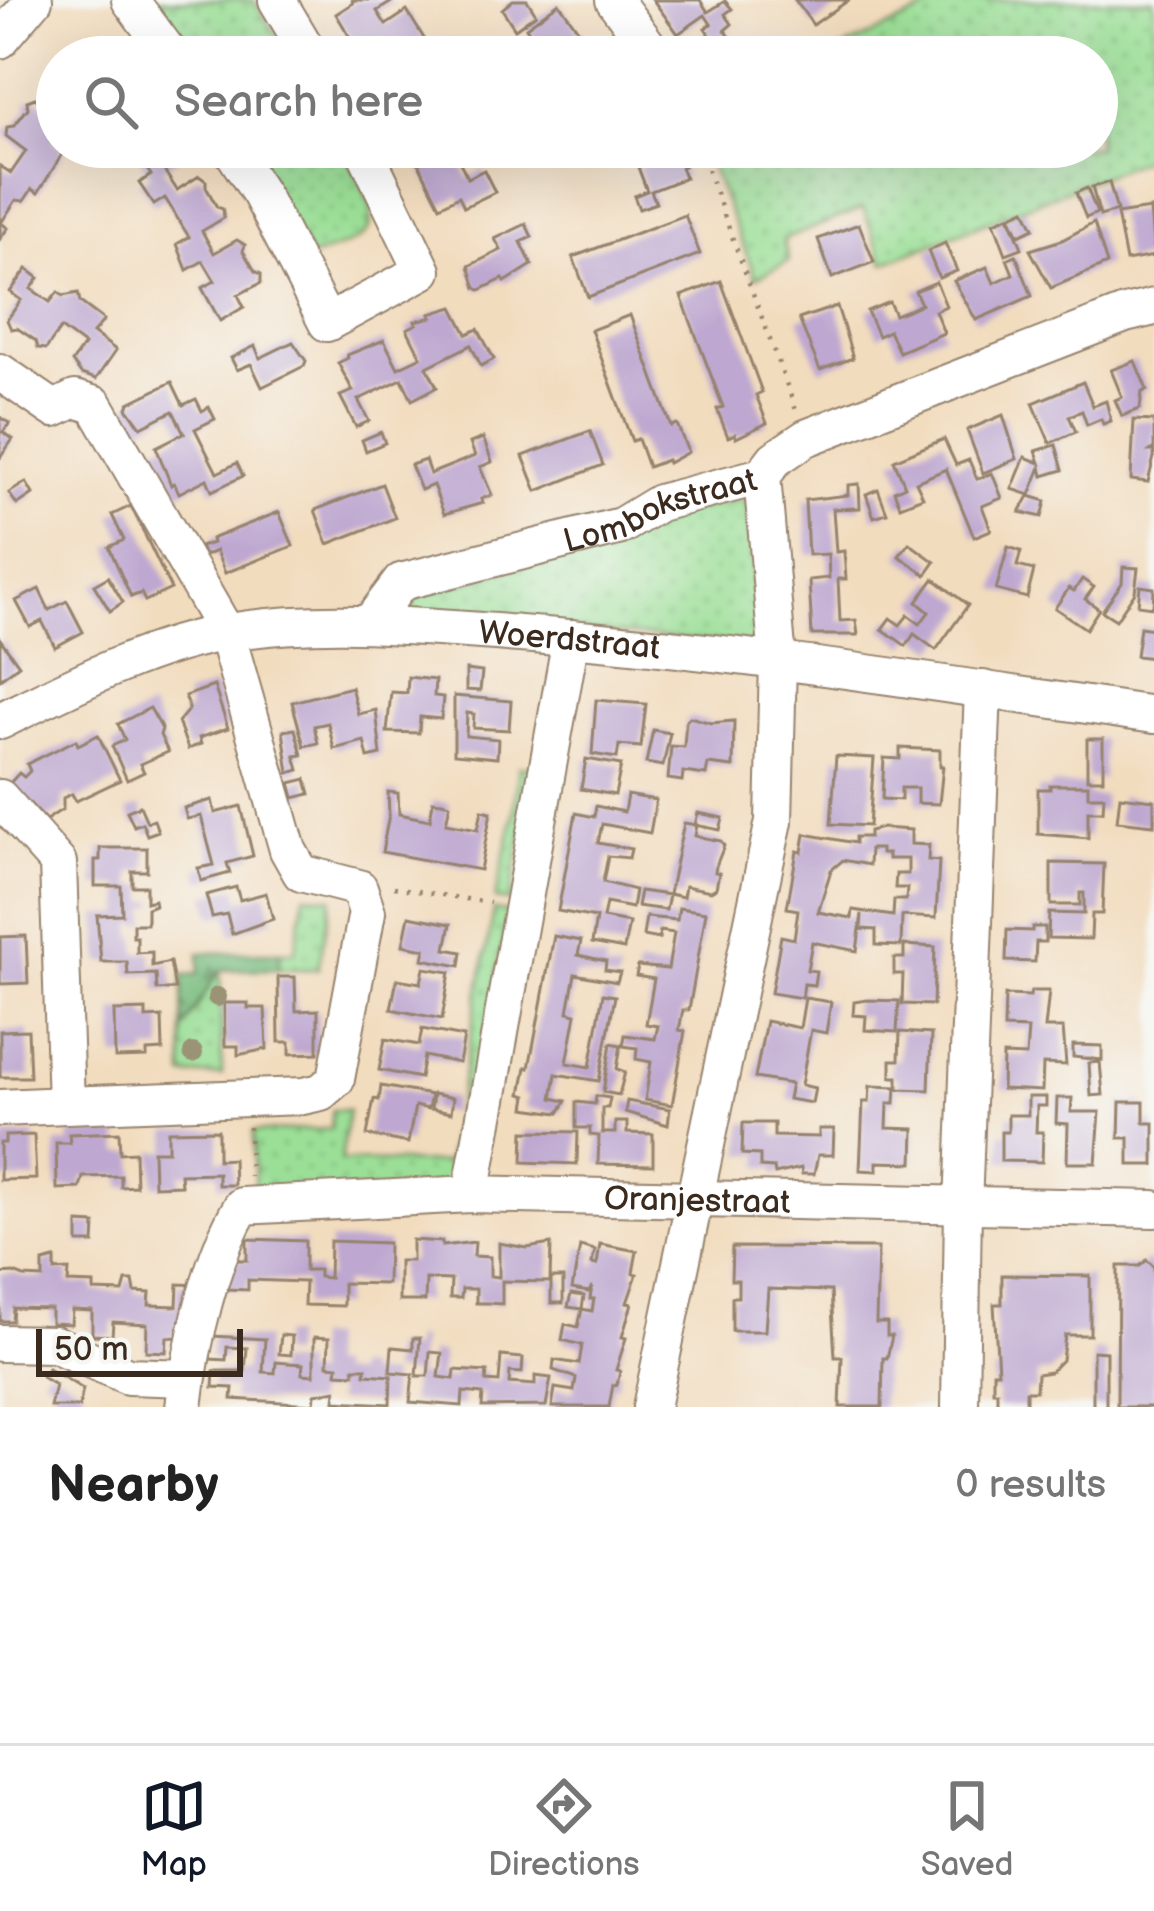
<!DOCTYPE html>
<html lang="en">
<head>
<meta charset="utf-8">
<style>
	body { margin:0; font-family:"Balsamiq Sans",sans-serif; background:#f6f6f6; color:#222 }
	.scale { position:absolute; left:36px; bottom:30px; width:207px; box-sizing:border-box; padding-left:12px; border:6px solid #3b2a1e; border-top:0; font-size:33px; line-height:42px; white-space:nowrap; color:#3b2a1e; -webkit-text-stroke:9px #f6f6f2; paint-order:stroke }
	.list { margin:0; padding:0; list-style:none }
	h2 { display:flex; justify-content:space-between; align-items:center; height:156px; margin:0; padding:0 48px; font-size:51px }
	h2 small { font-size:39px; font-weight:400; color:#767676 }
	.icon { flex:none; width:66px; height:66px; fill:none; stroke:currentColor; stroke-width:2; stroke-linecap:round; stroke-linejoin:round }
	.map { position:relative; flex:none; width:1154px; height:1407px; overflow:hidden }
	.search { position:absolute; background:#fff; box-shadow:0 12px 48px #0002; left:36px; right:36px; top:36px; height:132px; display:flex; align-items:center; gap:30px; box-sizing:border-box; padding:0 42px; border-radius:66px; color:#767676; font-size:45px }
	.sheet { height:336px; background:#fff }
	nav { display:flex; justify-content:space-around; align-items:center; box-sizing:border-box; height:168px; border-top:3px solid #e0e0e0; background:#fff; font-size:33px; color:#767676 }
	nav a { display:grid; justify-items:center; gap:6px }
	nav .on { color:#111827 }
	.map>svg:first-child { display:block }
	.grass { fill:url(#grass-dots); stroke:#6b845a; stroke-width:3 }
	.forest { fill:url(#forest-firs); stroke:#5c744f; stroke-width:3 }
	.building { fill:#bea7d0; fill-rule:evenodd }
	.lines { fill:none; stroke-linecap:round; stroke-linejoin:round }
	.minor-casing { stroke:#96836e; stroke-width:40 }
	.path { stroke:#96836e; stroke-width:4.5; stroke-dasharray:3 9; stroke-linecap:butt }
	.minor { stroke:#fff; stroke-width:36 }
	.tree { fill:#9b9376 }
	.labels { text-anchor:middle; stroke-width:12; stroke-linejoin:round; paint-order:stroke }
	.street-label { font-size:33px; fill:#3b2a1e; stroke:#f6f6f2 }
</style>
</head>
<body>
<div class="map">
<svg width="1154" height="1407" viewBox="0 0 1154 1407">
	<defs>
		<pattern id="grass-dots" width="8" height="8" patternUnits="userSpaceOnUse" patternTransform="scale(3)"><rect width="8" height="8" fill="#9bdf97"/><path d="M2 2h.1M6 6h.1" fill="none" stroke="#86c082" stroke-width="1.8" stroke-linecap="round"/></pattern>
		<pattern id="forest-firs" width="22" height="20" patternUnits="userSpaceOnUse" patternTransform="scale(3)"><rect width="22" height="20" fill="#7cbe80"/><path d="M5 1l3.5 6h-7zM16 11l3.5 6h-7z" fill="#679b68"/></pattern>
	</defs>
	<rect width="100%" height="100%" fill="#f6f6f2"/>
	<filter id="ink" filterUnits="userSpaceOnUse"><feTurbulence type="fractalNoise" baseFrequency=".00833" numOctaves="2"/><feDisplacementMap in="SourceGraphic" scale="24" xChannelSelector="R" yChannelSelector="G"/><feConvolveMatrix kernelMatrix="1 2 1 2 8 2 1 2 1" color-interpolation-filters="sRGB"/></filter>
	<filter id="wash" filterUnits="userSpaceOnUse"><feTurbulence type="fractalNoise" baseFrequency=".004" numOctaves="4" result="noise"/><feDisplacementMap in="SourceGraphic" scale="48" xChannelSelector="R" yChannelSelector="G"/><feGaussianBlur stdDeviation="2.7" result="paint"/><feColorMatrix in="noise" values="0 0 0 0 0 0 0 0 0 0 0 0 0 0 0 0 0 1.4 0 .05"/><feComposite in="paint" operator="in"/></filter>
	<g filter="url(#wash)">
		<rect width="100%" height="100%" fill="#f2dcbe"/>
		<g class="grass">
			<path d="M146 0H253L291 57H185Z"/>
			<path d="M948 0H1154V155L884 263 863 208 783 240 789 261 756 278 703 147H1097V57H825Z"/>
			<path d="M247 147H340C353 171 393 221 357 240 343 248 326 252 311 257Z"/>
			<path d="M746 499 760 637 751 645 398 616 402 605 411 598 641 531 659 516Z"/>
			<path d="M519 767H534L510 901 495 899 513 818Z"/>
			<path d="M305 894 332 898 318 969H279L280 952H295Z"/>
			<path d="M494 910 508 912 459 1189 255 1196 253 1132 331 1129 332 1110H348L341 1161 447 1163Z"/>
			<path d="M220 970 222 1075 184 1076 183 1029Z"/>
		</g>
		<path class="forest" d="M280 952 279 969 220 970 183 1029V975L199 974V953Z"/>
		<g id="blocks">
			<g class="building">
				<path d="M352 0H395L377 11 386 25 407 11 425 40 395 57H386L381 48 362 57 336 14 353 3Z"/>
				<path d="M513 0H527L536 14 515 29 502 9Z"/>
				<path d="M653 0H700L708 12 725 1 732 9 725 14 732 24 725 30 741 52 733 57H694L691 53 712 38 705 28 711 24 705 15 678 34Z"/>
				<path d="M795 0H849L813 25Z"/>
				<path d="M559 3 586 41 564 57H547L526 27Z"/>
				<path d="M83 38 103 54 111 44 127 57H68L75 42Z"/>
				<path d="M35 98 57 114V135L52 141 65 150 38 193 32 189 24 201 16 200 1 223 8 228 0 239V166L11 173 26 151 6 136 7 127 14 126 28 108 27 101Z"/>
				<path d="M132 147H184L185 154 163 169 177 190 199 176 206 181V187L217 207 223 209 224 218 202 231 214 253 237 240 245 245 243 251 255 271 261 274V283L238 295 244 307 220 321 202 288 215 281 203 261 187 270 177 244 189 237 165 198 154 205 139 183 151 175Z"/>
				<path d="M434 147H484L458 159 468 178 484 170 495 192 464 207 459 196 440 206 416 158Z"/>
				<path d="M675 153 684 166 681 167 685 178 651 191 656 203 639 209 634 196 647 191 638 167Z"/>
				<path d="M1109 182 1117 211 1100 216 1092 187Z"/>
				<path d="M1087 188 1097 213 1086 218 1076 193Z"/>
				<path d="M1025 209 1034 228 1019 235 1010 216Z"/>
				<path d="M1150 209 1154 256 1126 261 1117 214Z"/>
				<path d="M685 215 700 254 588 297 573 257Z"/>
				<path d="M1009 216 1022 248 1006 254 994 222Z"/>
				<path d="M1094 223 1107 264 1051 288 1030 250 1062 240Z"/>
				<path d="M526 224 532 237 521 242 532 265 505 282 503 279 480 290 476 288 469 266 501 250 495 239Z"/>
				<path d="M859 224 874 262 832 278 818 239Z"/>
				<path d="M945 243 957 271 939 278 928 251Z"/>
				<path d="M1016 255 1032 296 976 320 954 281 987 267 994 283 1013 274 1007 259Z"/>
				<path d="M27 269 39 278 31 289 50 302 58 292 63 296 78 293 80 302 104 320 93 333 116 350 96 379 81 374 72 362 84 345 61 328 46 349 38 348 36 341 17 328 11 329 7 320 21 300 10 292Z"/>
				<path d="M721 281 762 392 756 395 767 423 736 438 735 434 728 437 717 409 723 407 681 296Z"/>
				<path d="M936 282 946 306 935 311 944 333 899 352 889 331 878 336 867 311 889 302 895 315 908 310 921 304 915 291Z"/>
				<path d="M837 306 853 358 820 370 799 319Z"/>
				<path d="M453 307 467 334 478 329 494 359 481 366 471 345 427 367 437 387 412 400 402 379 358 400 369 421 356 427 340 396 353 391 338 363 348 358 347 355 384 340 398 368 421 357 407 329 417 324 415 321 432 317 430 314Z"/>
				<path d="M630 315 671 426 677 424 688 452 668 463 667 460 648 467 638 439 632 441 591 330Z"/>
				<path d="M293 342 306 361 304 366 262 387 251 364 237 370 231 358 255 346 260 358Z"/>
				<path d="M1135 361 1147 390 1142 392 1140 409 1122 416 1115 400 1122 397 1111 370Z"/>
				<path d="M172 382 183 405 196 399 202 411 209 407 215 419 195 429 217 473 237 463 243 476 212 491 207 479 179 493 174 483 171 485 156 447 184 433 173 411 141 427 127 408 129 403Z"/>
				<path d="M1083 382 1093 406 1106 401 1111 421 1103 424 1101 419 1087 425 1082 411 1069 416 1076 432 1050 443 1033 403Z"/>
				<path d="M1003 415 1017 459 983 473 967 430Z"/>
				<path d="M0 417 10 423 3 432 13 439 0 458Z"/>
				<path d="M1134 420 1154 421V448L1150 451H1154V457L1148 482 1131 480Z"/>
				<path d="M590 431 603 465 537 491 523 456Z"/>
				<path d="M381 432 385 443 366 451 362 440Z"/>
				<path d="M483 438 492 462 480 467 492 495 481 499 483 503 444 514 433 485 421 490 411 465 425 460 430 474 475 456 470 443Z"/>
				<path d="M944 439 956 465 969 460 977 479 992 473 1002 498 982 506 991 530 974 537 946 469 916 482 923 497 900 506 894 491 905 486 894 460Z"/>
				<path d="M1056 445 1063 470 1043 476 1041 467 1030 495 1012 489 1025 457 1040 463 1036 451Z"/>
				<path d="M26 482 33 494 17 505 9 493Z"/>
				<path d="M382 484 395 518 328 544 315 510Z"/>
				<path d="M859 484 860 508 833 509 836 552 844 551 846 579H838L840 621 856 620 858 635H812L809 580 829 578 828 554 808 555 805 500 848 495V485Z"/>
				<path d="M878 489 887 513 874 517 866 494Z"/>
				<path d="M1029 496 1046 501 1042 517 1020 512Z"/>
				<path d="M131 506 171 589 145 601 141 593 131 597 109 547 124 540 112 515Z"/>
				<path d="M279 512 293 546 225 573 216 551 204 556 200 547 212 543 211 539Z"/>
				<path d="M909 543 935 562 926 575 899 556Z"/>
				<path d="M1008 547 1021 551 1017 566 1034 570 1027 598 996 590Z"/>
				<path d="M1123 567 1138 568 1135 592 1116 620 1102 611 1122 583Z"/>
				<path d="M108 577 123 602 110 611 94 585Z"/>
				<path d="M934 579 968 605 936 650 914 634 906 646 882 629 890 618 900 625 908 615 920 624 929 612 917 602Z"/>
				<path d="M1082 579 1094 587 1085 599 1099 609 1086 629 1055 608 1069 588 1074 591Z"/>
				<path d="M1140 586 1154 588 1153 607 1138 605Z"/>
				<path d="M39 589 49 610 67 601 83 632 55 647 42 621 30 627 16 601Z"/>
				<path d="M1140 627 1154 629V658L1136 656Z"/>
				<path d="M0 639 19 665 0 679Z"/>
				<path d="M466 670 482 672 480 691 466 690Z"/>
				<path d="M408 677 435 680 434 696 443 697 441 719 420 717 419 733 387 732 391 692 407 693Z"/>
				<path d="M214 686 228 728 199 738 201 744 188 749 178 722 189 709 185 696Z"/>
				<path d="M351 687 358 714 376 710 381 755 368 758 364 741 334 749 328 723 314 726 318 743 304 746 292 702Z"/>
				<path d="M454 696 511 701 509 730 473 728 474 714 467 713 466 736 498 739 497 758 454 754Z"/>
				<path d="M596 700 646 704 641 747 619 745 617 758 592 754Z"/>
				<path d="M150 708 162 729 160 735 168 752 140 764 144 772 127 780 112 746 125 740 118 724Z"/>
				<path d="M690 717 711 723 734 721 733 767 708 764 706 775 683 772 682 781 668 779 671 746 684 747 686 721Z"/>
				<path d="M295 729 302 755 295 756 299 770 289 773 283 731Z"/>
				<path d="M653 730 670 733 663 766 646 763Z"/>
				<path d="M98 735 120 780 76 801 72 794 63 798V809L46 820 10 783 19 773 24 777 30 771 27 764 76 740 78 745Z"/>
				<rect x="1087" y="739" width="16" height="40"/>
				<path d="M900 748 940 750V766H943L939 804 917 803V788H901V800L882 799 884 758 900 759Z"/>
				<path d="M836 756 874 758 869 826 831 824Z"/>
				<path d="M586 759 621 765 615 795 581 789Z"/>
				<path d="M306 779 310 794 294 798 290 783Z"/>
				<path d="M1050 785H1088V796H1104L1103 811H1088V838L1038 834V789H1050Z"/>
				<path d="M388 792 398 793 399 814 414 817 430 820 433 801 442 802 450 804 446 823 478 829 482 810 491 812 480 870 382 852 389 814Z"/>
				<path d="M627 795 656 800 650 833 602 824 598 843 631 849 629 858 608 856 603 882 635 890 632 908 606 903 603 918 629 923 624 949 592 943 596 918 558 911 576 813 594 817 596 806 624 812Z"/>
				<path d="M1120 796 1154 800V825L1117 821Z"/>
				<path d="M212 800 215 813 241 806 253 856 227 863 230 873 201 881 198 868 214 865 201 816 187 819 184 808Z"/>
				<path d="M140 806 147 822 154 820 158 831 147 835 142 823 134 826 127 811Z"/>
				<path d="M698 813 723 818 720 830 695 825Z"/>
				<path d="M684 823 697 825 695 836 721 841 724 846 716 866 715 872 719 873 716 888 711 891 685 886 683 897 669 894Z"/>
				<path d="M882 828 911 830V844L929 845 928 860 939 861 936 918 902 916 901 946 876 945V930L861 929 862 914 857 951 812 942 807 970 816 971 814 985 804 984 802 998 771 993 781 936 794 939 798 910 787 908 797 851 802 852 805 834 855 843V837H869V831ZM870 849H881V854H888V859H908V874H896L895 888H907L906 900H894L893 916 853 910 852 918 818 912 831 870 843 860 869 865Z"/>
				<path d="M100 848H147V871H132V886H146V902L154 900 155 905 147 908V924H133V937H137V953L152 952V966L170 962 175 989 157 990 156 974 128 975 127 962H101L97 915 122 914 121 886H95V860H100Z"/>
				<path d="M1051 863 1104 864 1102 914H1092L1091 939 1048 938 1049 913 1084 914V893H1080V905H1051Z"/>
				<path d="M236 887 240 900 266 893 273 919 232 934 227 914 212 917 206 895Z"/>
				<path d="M640 891 669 895 666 910 637 906Z"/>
				<path d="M679 908 706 912 689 1010H683L679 1030 685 1031 672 1105 645 1100 651 1062 636 1059 637 1048 623 1046 625 1035 655 1039 658 1026 646 1024 654 979 636 976 638 966 668 969 674 933 660 931 659 939 643 936 646 917 677 920Z"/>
				<path d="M409 916 451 924 446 949 462 952 460 966 423 959 425 949 403 945Z"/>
				<path d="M1032 927H1045V942H1036L1035 962 1006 961 1007 930 1032 931Z"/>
				<path d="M26 936 28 983 0 984V937Z"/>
				<path d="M554 936 581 941 578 955 606 961 605 970 620 972 617 982 575 974 568 1012 576 1014 567 1063 590 1067 603 994 615 996 599 1081 556 1074 552 1098 566 1101 559 1113 525 1108 527 1096 521 1094 526 1067 529 1068Z"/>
				<path d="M904 945 935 947 933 1005 902 1004 903 974H894V958H904Z"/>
				<path d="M424 968 450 972 442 1019 391 1009 397 979 421 983Z"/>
				<path d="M278 977H295L296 1011 318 1010V1053L290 1054V1042H279Z"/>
				<path d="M1031 991H1049L1045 1028H1063L1066 1065 1043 1064 1042 1091 1002 1089 1003 1055 1026 1056 1028 1029 1004 1028 1005 995 1030 996Z"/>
				<path d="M805 998 831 1002 826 1033 811 1030 801 1085 815 1088 812 1103 788 1099 791 1084 755 1078 766 1021 800 1028Z"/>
				<path d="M867 1000 899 1001 897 1032 865 1030 866 1016 853 1015 854 1002Z"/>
				<path d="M224 1003H248V1008H265L267 1049 238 1055V1046H225Z"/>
				<path d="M146 1010V1018L162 1017 163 1050 147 1051V1057L115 1058 114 1011Z"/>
				<path d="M422 1029 464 1037 459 1063 424 1056 420 1078 379 1070 385 1039 419 1045Z"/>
				<path d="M28 1030 30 1077H0V1031Z"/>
				<path d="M900 1032 931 1034 929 1090 898 1089V1077H891V1060H899Z"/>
				<path d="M611 1043 621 1045 617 1069 625 1072 619 1095 603 1092Z"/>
				<path d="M1073 1045 1102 1046V1060L1073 1057Z"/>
				<path d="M1100 1062 1103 1095 1091 1096 1089 1063Z"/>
				<path d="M381 1086 431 1095 428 1109 415 1106 408 1143 367 1135 374 1099 379 1100Z"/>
				<path d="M870 1086 896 1087 895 1103H888L887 1128 914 1129 913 1163 877 1162V1171L860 1170 863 1102H869Z"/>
				<path d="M433 1094 453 1098 451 1113 431 1109Z"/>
				<path d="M596 1096 610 1098 608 1108H602V1133H615V1122H627V1133L653 1134V1165L598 1164 599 1136 590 1135V1128H576V1102L595 1104Z"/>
				<path d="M1028 1097H1046V1106H1037L1036 1132H1043L1042 1162 1001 1161V1132H1008V1115H1028Z"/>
				<path d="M1057 1098H1072L1071 1112H1100L1096 1163H1067L1068 1124 1056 1123Z"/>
				<path d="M627 1101 670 1109 668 1125 625 1112Z"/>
				<path d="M1120 1102H1144V1123H1154V1165H1129V1138H1119Z"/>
				<path d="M743 1123H774V1136L819 1137V1129H834L833 1155H818L814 1174H802L801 1168 775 1174 774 1168 760 1167V1155L742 1154Z"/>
				<path d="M218 1130V1160L233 1159 234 1185H218V1173L180 1174 181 1185 154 1186 153 1151H168V1131Z"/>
				<path d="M524 1131 578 1132 577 1164 523 1162Z"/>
				<path d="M119 1132 120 1153 135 1152 136 1186 121 1187V1176L83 1177 80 1188 57 1189 56 1143H70L69 1134Z"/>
				<path d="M34 1135 36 1179 0 1180V1143H5V1136Z"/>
				<path d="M78 1223 95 1224 94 1243H78Z"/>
				<path d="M247 1239 305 1241V1270H319V1277L329 1278 330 1241 388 1243 387 1284 343 1283V1306L304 1305 305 1282 248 1280V1290L227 1289 235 1260H247Z"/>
				<path d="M412 1240 442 1242V1246L475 1242 474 1256 490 1257V1276L499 1277V1243L527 1248 551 1244 550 1282 502 1281V1304L487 1303H476V1289H462L461 1298H450L451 1280 426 1279 425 1301H399V1261H412Z"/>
				<path d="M600 1244 637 1251 633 1273 637 1274 627 1303 632 1304 622 1337 626 1338 616 1370 620 1371 617 1385H613L609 1407H552L555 1388 574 1391 576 1378 553 1370 554 1360 579 1364 582 1345 562 1340 565 1324 578 1327 582 1309 568 1307 571 1294 584 1296 582 1309 592 1311 594 1299H590L592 1286 589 1292 572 1289 580 1246 595 1250 592 1264 597 1265Z"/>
				<path d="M732 1247 878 1248 876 1323H887V1336H892L887 1358H883L882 1407H840L842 1357H835L831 1291 768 1289 765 1331H732V1297H738V1280H731Z"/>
				<path d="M55 1259V1271L69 1270 68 1283 94 1284V1291L123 1292 126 1281H133L135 1292 150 1293 149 1305 177 1306 178 1284 200 1285 189 1338 167 1337 166 1352 146 1351 147 1324 113 1322 112 1336 92 1335V1311L72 1310 71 1324 51 1323V1309L13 1308 12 1321H0V1274L14 1273 24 1277 43 1278V1262Z"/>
				<path d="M1147 1260 1154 1267V1407H1117L1118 1266H1140Z"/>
				<path d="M1002 1275 1090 1276V1335H1065L1062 1360 1050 1372 1037 1374 1036 1391H1026V1407H997V1391H993V1372H998L994 1304H1002Z"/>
				<rect x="551" y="1278" width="12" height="25"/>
				<path d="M281 1335 292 1336 291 1355 279 1354Z"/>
				<path d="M212 1336 265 1339 263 1372 275 1373 276 1362 288 1363 303 1364 302 1374 314 1375V1337L329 1338 328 1365 338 1366 337 1373 354 1374V1368H366L365 1374 391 1376 390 1404 335 1401 336 1390 315 1394 314 1404 232 1399 233 1388 213 1387 214 1371H245L247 1348 227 1347 226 1360 210 1359Z"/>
				<path d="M413 1338H420L417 1376H428L430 1352 442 1353 439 1377 454 1379 455 1370 487 1372 486 1381 499 1382 501 1356 523 1358 522 1373 510 1372 509 1383 535 1385V1376L551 1378 546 1406 482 1407 483 1394 463 1392 462 1406 410 1402 413 1374 390 1372 392 1347 413 1349Z"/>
				<path d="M1093 1351 1106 1352V1407H1093Z"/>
				<path d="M48 1368 83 1389 79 1407H50L55 1385 42 1377Z"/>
			</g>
		</g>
	</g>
	<g filter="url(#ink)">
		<use href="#blocks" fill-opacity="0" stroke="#96836e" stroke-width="3"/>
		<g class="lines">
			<defs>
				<g id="minor">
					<path d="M130 0 172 57"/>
					<path d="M277 0 311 57"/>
					<path d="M614 0 656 57"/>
					<path d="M0 40 34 0"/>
					<path d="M230 147 261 195 327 323 423 271 363 147"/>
					<path d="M0 372 54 409 75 399 95 405 226 632 288 850 301 873 359 888 367 912 336 1079 321 1092 303 1096 66 1105 58 863 0 798"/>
					<path id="s1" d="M370 623 401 582 621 526 659 503 762 476 775 459 806 438 1125 314 1154 307"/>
					<path id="s2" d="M0 721C71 686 150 645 229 632 325 616 424 627 520 634 733 650 943 684 1154 715"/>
					<path d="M0 1108 66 1105"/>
					<path d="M471 1194 571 638"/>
					<path d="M0 1343 54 1344 128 1376 187 1378"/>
					<path id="s3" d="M184 1407C191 1344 210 1260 242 1206L471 1194 1154 1209"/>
					<path d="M651 1407 774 821 778 661 762 476"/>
					<path d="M960 1407 963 1207 983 689"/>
				</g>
			</defs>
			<use href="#minor" class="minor-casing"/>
			<g class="path">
				<path d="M699 147 796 410"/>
				<path d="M394 887 490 903"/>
				<path d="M249 1127 250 1176"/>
			</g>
			<use href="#minor" class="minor"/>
		</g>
		<g class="tree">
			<circle cx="217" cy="997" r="10"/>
			<circle cx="193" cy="1053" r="10"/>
		</g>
	</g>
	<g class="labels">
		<g class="street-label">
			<text dy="12" stroke="none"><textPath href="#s1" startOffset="321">Lombokstraat</textPath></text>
			<text dy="12" stroke="none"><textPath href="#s2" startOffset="588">Woerdstraat</textPath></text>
			<text dy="12" stroke="none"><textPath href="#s3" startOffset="666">Oranjestraat</textPath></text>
		</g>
	</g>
</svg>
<div class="scale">50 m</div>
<div class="search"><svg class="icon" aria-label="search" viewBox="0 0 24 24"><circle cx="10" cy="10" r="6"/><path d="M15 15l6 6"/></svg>Search here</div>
</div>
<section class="sheet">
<h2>Nearby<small>0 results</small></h2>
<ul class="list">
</ul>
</section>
<nav>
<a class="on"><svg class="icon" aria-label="map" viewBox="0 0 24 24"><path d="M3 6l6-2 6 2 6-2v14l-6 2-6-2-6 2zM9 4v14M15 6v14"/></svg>Map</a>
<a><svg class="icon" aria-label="directions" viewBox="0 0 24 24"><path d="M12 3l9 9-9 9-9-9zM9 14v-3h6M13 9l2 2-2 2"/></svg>Directions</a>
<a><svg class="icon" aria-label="saved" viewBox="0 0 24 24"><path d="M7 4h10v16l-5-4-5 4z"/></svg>Saved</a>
</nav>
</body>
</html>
